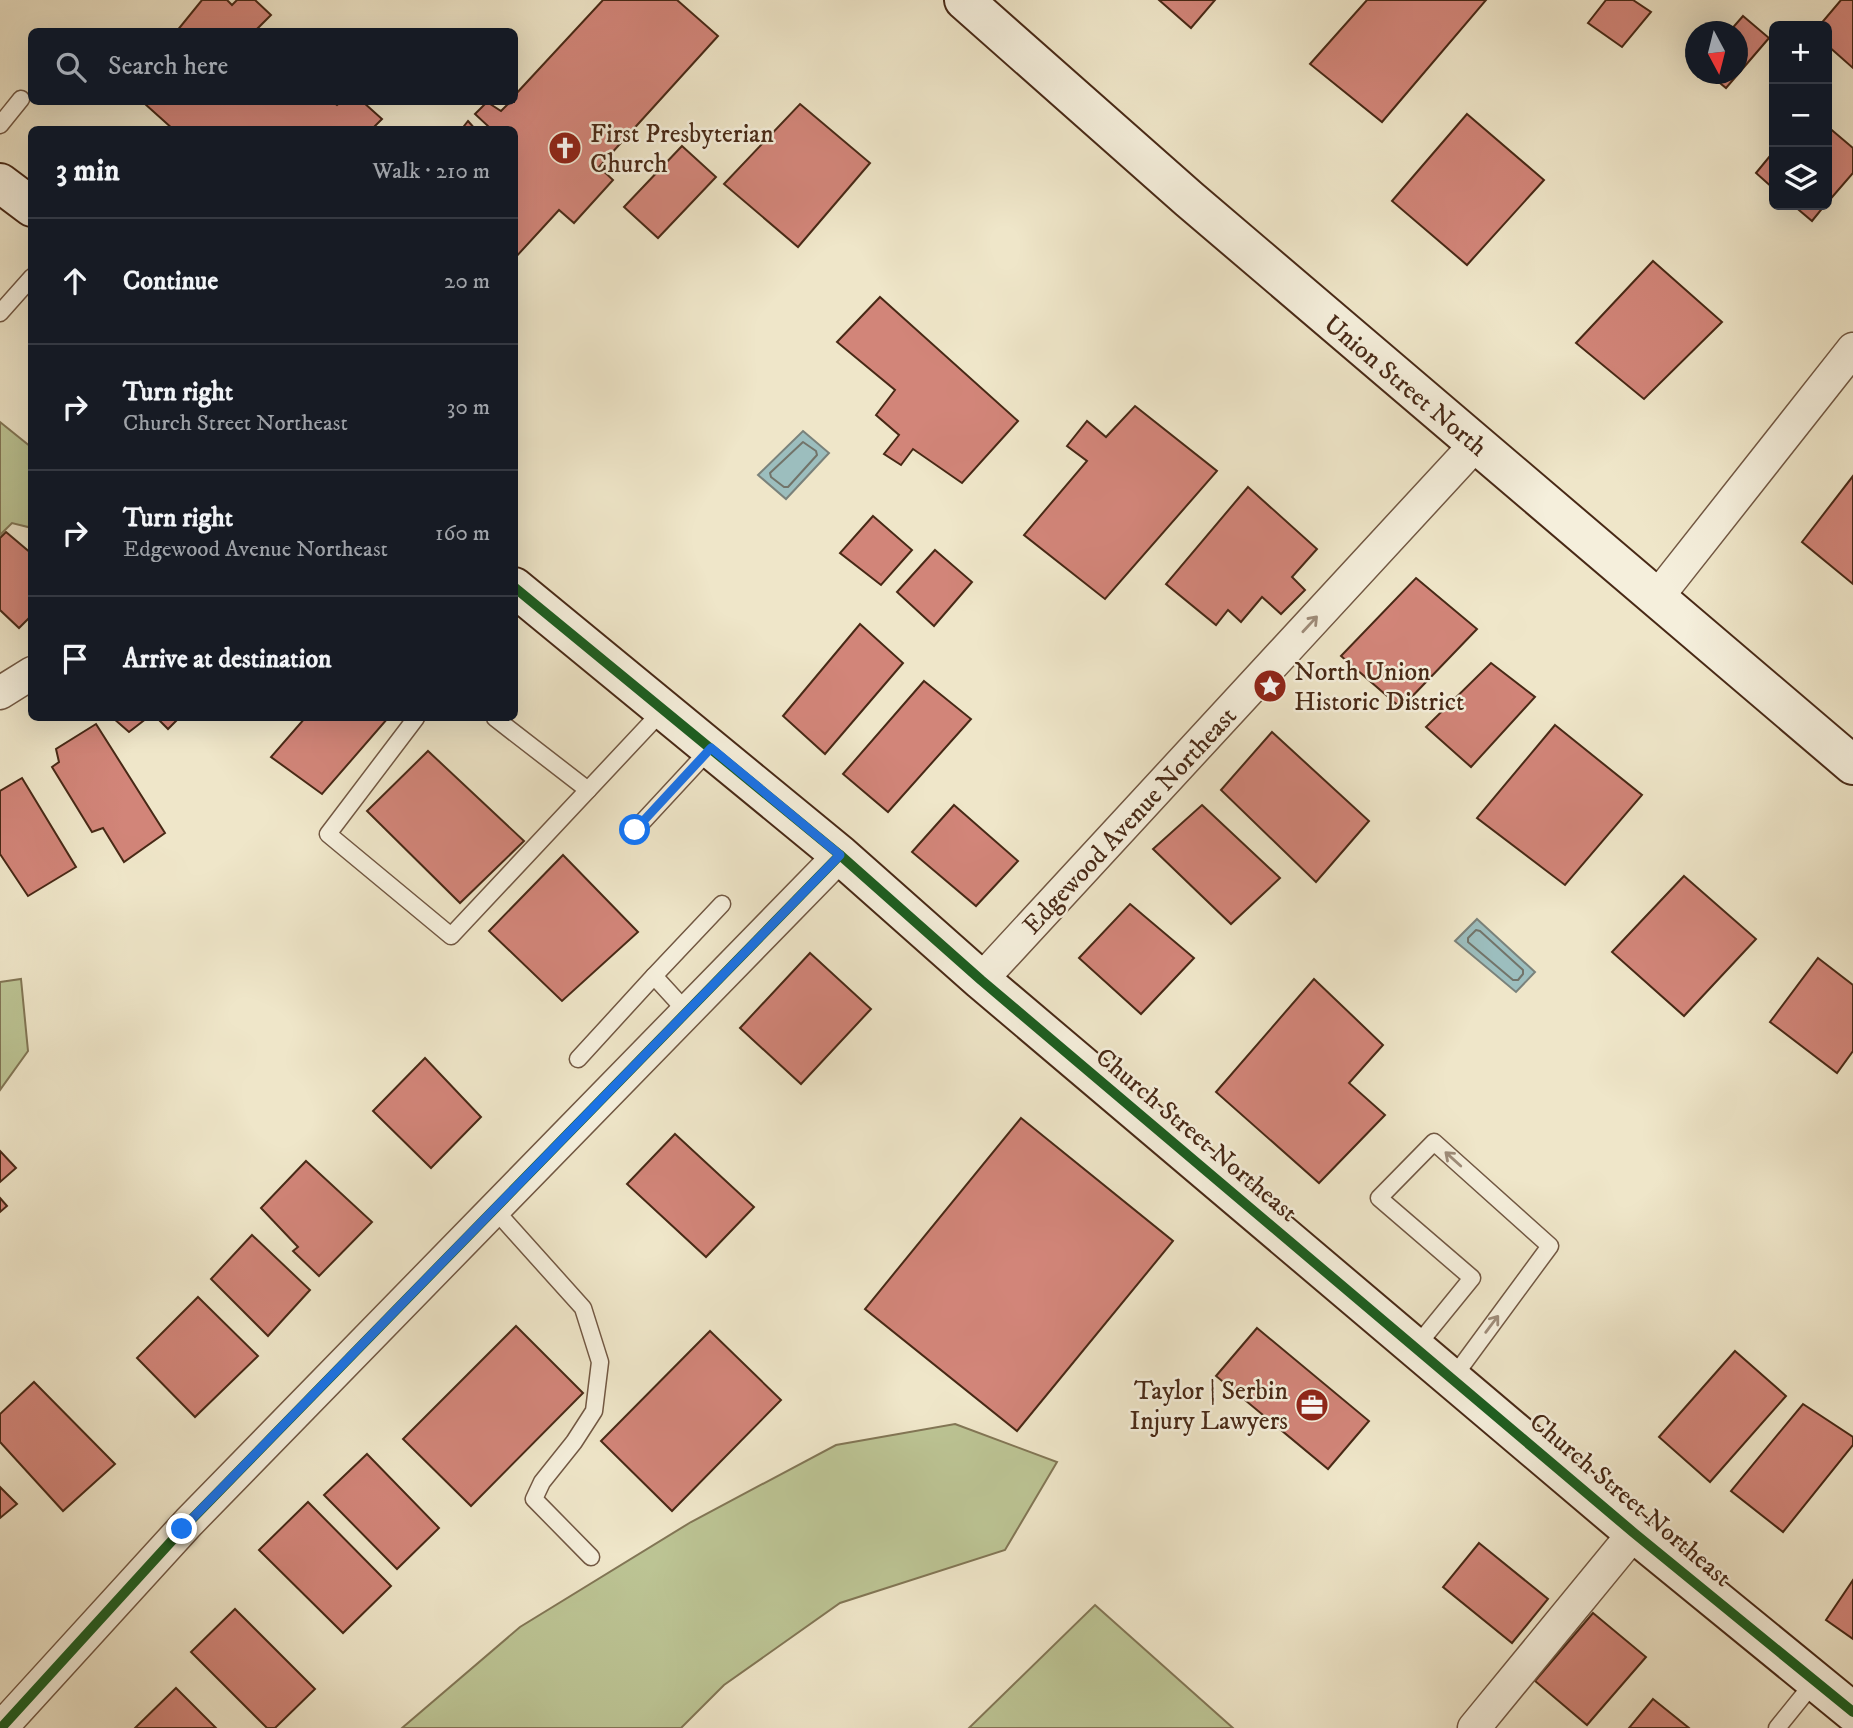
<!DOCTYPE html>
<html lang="en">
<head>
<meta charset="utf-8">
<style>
	body { margin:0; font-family:"IM FELL DW Pica",serif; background:#242831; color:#f1f3f6 }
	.controls { position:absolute; right:21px; top:21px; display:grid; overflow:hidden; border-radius:10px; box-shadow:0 7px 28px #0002 }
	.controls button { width:63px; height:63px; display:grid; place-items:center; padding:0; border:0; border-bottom:2px solid #363941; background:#171b24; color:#f1f3f6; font:35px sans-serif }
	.compass { position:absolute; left:1685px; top:21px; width:63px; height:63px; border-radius:50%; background:#171b24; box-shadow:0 7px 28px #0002; rotate:173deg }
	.stop { position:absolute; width:21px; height:21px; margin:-16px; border:5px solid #1a73e8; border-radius:50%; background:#fff }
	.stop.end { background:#1a73e8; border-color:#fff; box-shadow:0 2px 7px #0008 }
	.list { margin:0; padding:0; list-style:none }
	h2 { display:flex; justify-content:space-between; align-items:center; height:91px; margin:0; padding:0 28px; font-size:30px }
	h2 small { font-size:23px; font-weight:400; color:#9ea1a6 }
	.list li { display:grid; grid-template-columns:46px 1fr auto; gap:21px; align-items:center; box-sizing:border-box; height:126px; padding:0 28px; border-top:2px solid #363941 }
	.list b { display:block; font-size:26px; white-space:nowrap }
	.list p { margin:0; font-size:23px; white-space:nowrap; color:#9ea1a6 }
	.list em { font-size:23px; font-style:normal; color:#9ea1a6 }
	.icon { flex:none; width:38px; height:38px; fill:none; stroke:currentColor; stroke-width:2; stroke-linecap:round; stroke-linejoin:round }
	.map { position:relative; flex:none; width:1853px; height:1728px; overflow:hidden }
	.search { position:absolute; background:#171b24; box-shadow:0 7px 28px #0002; left:28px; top:28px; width:490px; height:77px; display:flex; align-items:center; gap:18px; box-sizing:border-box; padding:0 24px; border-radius:10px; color:#9ea1a6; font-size:26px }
	.panel { position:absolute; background:#171b24; box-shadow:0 7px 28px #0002; left:28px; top:126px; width:490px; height:595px; border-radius:10px }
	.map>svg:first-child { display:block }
	.green { fill:#bcc494; stroke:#827655; stroke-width:2 }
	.water { fill:#9cbebe; stroke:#7a827b; stroke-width:2 }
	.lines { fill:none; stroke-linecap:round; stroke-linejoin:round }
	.shore { stroke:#72746a; stroke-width:2 }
	.building { fill:#d28579; stroke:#482916; stroke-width:2 }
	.lane-casing { stroke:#725843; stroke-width:19 }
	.street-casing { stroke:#725843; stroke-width:35 }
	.secondary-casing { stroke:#482916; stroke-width:42 }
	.lane { stroke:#f5efdc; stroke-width:16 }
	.street { stroke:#f5efdc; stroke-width:32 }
	.secondary { stroke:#f5efdc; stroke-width:38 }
	.cycleway-casing { stroke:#f5efdc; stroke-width:15 }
	.cycleway { stroke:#1b5e20; stroke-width:10 }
	.oneway { stroke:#9e8c79 }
	.route { stroke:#1a73e8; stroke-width:9 }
	.labels { text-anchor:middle; stroke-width:5; stroke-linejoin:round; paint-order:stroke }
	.poi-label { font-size:26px; fill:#482916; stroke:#f5efdc; text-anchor:start }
	.street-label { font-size:26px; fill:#482916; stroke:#f5efdc }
</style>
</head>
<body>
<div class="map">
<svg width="1853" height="1728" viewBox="0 0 1853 1728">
	<rect width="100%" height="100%" fill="#efe6c9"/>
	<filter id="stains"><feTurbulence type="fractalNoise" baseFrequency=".00286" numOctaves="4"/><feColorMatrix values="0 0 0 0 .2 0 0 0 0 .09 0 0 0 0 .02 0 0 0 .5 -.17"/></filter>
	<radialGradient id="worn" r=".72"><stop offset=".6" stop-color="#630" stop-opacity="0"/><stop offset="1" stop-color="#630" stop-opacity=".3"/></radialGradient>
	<g class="green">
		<path d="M0 422 31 447 32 522 28 527 12 523 0 535Z"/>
		<path d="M21 979 28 1051 0 1090V982Z"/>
		<path d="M955 1424 1057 1462 1005 1550 840 1603 724 1685 681 1728H402L520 1627 691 1522 836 1445Z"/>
		<path d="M1095 1605 1233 1728H969Z"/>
	</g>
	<g class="water">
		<path d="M803 431 829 453 786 499 758 475Z"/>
		<path d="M1477 919 1535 972 1516 992 1455 941Z"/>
	</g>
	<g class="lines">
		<g class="shore">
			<path d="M803 442 816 451 817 455 788 487H784L771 477 770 473Z"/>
			<path d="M1476 930 1480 931 1523 970V974L1518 980H1513L1468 942V938Z"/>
		</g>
	</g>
	<g class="building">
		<path d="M202 0H227L232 5 237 0H255L271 15 257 29 259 32H176Z"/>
		<path d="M603 0H677L718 36 599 167 613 180 574 223 559 210 514 259V130H485L488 126 475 114 487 102 501 111 510 102H514V96Z"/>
		<path d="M1159 0H1215L1191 28Z"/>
		<path d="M1367 0H1486L1382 122 1310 64Z"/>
		<path d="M1606 0H1633L1651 12 1622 47 1588 23Z"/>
		<path d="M1841 0H1853V68L1827 45V26H1819Z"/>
		<path d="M1743 16 1769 38 1726 88 1709 74H1738V32H1729Z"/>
		<path d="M147 102H333L337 105 341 102H363L382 119 371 130H174L145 104Z"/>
		<path d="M800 104 870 163 798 247 724 184Z"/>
		<path d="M1467 114 1544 180 1467 265 1392 201Z"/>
		<path d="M468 121 476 130H461Z"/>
		<path d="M1827 126 1853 148V173L1827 203Z"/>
		<path d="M682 146 716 177 658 238 624 207Z"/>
		<path d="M1774 151V189L1756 173Z"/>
		<path d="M1793 205H1825L1812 221Z"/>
		<path d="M1653 261 1722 322 1644 399 1576 343Z"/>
		<path d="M880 297 1018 421 962 483 913 449 901 465 884 454 899 435 876 415 895 390 837 342Z"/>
		<path d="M1135 406 1217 471 1105 599 1024 535 1087 461 1067 446 1087 421 1106 437Z"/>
		<path d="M1853 476V584L1802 542Z"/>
		<path d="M1248 487 1317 549 1292 577 1305 590 1281 614 1262 597 1241 622 1228 610 1216 625 1166 584Z"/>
		<path d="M873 516 912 550 881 585 840 553Z"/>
		<path d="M6 532 32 554V615L19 628 0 610V538Z"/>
		<path d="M935 550 972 582 934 626 897 592Z"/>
		<path d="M1416 578 1477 629 1401 708 1341 656Z"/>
		<path d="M860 624 903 663 825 754 783 716Z"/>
		<path d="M1491 663 1535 697 1471 767 1426 727Z"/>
		<path d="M924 681 971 719 888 812 843 774Z"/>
		<path d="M113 718H147L129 732Z"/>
		<path d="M157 718H179L168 729Z"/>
		<path d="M305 718H388L322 794 271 757Z"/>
		<path d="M96 724 165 833 124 862 103 828 92 832 52 767 59 762 56 749Z"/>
		<path d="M1555 725 1642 795 1565 885 1477 818Z"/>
		<path d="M1272 732 1369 821 1316 882 1221 790Z"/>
		<path d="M428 751 524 841 460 903 367 811Z"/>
		<path d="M22 778 76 867 28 896 0 854V791Z"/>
		<path d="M954 805 1018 861 976 906 912 852Z"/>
		<path d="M1202 805 1280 878 1231 924 1153 849Z"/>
		<path d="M563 855 638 932 562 1001 489 931Z"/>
		<path d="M1684 876 1756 939 1684 1016 1612 952Z"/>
		<path d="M1130 904 1194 958 1141 1014 1079 958Z"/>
		<path d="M810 953 871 1009 801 1084 740 1028Z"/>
		<path d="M1818 958 1853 985V1051L1837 1073 1770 1022Z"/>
		<path d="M1314 979 1383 1045 1349 1083 1385 1115 1319 1183 1216 1092Z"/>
		<path d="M425 1058 481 1117 431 1168 373 1111Z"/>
		<path d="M1021 1118 1173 1241 1017 1431 865 1309Z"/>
		<path d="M675 1134 754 1207 706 1257 627 1184Z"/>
		<path d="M0 1151 16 1168 0 1182Z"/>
		<path d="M306 1161 372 1222 319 1276 293 1251 298 1247 261 1208Z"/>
		<path d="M0 1198 7 1206 0 1212Z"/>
		<path d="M252 1235 310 1290 268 1336 211 1279Z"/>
		<path d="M198 1297 258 1356 195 1417 137 1358Z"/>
		<path d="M516 1326 583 1393 471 1506 403 1439Z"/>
		<path d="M1257 1328 1369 1421 1328 1469 1216 1376Z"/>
		<path d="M710 1331 781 1400 672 1511 601 1441Z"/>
		<path d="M1735 1351 1786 1396 1710 1482 1659 1437Z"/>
		<path d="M34 1382 115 1464 63 1511 0 1442V1414Z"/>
		<path d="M1803 1404 1853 1437V1445L1783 1532 1731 1491Z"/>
		<path d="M367 1454 439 1528 397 1569 324 1495Z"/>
		<path d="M0 1487 17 1504 0 1518Z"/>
		<path d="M308 1502 391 1586 343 1633 259 1550Z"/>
		<path d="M1479 1543 1548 1599 1512 1643 1443 1587Z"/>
		<path d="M1853 1580V1639L1826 1620Z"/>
		<path d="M235 1609 315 1689 275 1728H267L191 1652Z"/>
		<path d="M1593 1613 1646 1657 1587 1725 1535 1681Z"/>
		<path d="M176 1688 216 1728H135Z"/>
		<path d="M1653 1699 1689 1728H1629Z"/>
	</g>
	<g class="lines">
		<defs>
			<g id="lane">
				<path d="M0 125 21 99"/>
				<path d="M0 313 32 277"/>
				<path d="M416 718 328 834 451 936 664 709"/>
				<path d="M495 718 588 790"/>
				<path d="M635 830 711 748"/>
				<path d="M687 1012 654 976 722 904"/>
				<path d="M578 1059 654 976"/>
				<path d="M494 1209 583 1308 600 1362 594 1411 574 1442 542 1482 534 1499 591 1557"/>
				<path d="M1415 1348 1472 1278 1379 1198 1434 1142 1550 1246 1452 1379"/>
				<path d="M1777 1728 1815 1681"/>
			</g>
			<g id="street">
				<path d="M1658 596 1853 349"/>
				<path d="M0 693 32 673"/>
				<path d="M981 980 1476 444"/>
				<path d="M1 1728 189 1522 840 855"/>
				<path d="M1474 1728 1634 1533"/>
			</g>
			<g id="secondary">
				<path d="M964 0 1189 199 1853 765"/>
				<path d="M0 183 32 207"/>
				<path d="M514 587 840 855 981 980 1634 1533 1853 1712"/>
			</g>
		</defs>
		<use href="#lane" class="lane-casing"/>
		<use href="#street" class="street-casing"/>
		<use href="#secondary" class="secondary-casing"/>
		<use href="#lane" class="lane"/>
		<use href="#street" class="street"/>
		<use href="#secondary" class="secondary"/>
		<defs>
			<g id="cycleway">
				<path d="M514 587 840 855 981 980 1634 1533 1853 1712"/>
				<path d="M1 1728 189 1522 840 855"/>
			</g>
		</defs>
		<use href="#cycleway" class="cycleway-casing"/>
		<use href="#cycleway" class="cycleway"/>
	</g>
	<defs><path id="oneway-shaft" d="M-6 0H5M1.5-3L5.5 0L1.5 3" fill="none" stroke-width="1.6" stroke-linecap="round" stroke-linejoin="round" transform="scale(1.75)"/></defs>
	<g class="oneway">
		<use href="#oneway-shaft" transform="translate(1310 624) rotate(-47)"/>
		<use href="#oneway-shaft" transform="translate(1453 1159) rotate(-138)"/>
		<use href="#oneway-shaft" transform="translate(1492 1324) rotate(-53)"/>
	</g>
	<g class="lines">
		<path class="route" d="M182 1529 840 855 711 748 635 830"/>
	</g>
	<defs>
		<symbol id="church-disc" viewBox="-11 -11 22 22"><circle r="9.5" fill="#8f2418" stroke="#f5efdc"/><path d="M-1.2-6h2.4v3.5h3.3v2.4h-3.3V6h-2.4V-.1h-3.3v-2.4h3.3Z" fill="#fff"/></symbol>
		<symbol id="sight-disc" viewBox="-11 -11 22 22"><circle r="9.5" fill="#8f2418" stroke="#f5efdc"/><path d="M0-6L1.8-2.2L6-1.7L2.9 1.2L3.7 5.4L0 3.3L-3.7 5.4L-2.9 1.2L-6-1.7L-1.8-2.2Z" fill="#fff"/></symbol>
		<symbol id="office-disc" viewBox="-11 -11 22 22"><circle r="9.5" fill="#8f2418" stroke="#f5efdc"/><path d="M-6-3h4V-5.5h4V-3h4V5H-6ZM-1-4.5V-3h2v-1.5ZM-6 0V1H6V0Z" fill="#fff"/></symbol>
	</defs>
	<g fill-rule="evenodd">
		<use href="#church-disc" x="546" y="129" width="38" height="38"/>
		<use href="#sight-disc" x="1251" y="667" width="38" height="38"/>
		<use href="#office-disc" x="1293" y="1386" width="38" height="38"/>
	</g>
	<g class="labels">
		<g class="poi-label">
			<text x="590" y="142">First Presbyterian<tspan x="590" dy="30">Church</tspan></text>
			<text x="1294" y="680">North Union<tspan x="1294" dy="30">Historic District</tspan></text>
			<text x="1288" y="1399" text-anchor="end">Taylor | Serbin<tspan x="1288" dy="30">Injury Lawyers</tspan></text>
		</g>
		<g class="street-label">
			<text transform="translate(1406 385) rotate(40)" y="9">Union Street North</text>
			<text transform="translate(1129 820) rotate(-47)" y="9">Edgewood Avenue Northeast</text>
			<text transform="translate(1197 1134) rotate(40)" y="9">Church Street Northeast</text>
			<text transform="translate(1631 1499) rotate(40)" y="9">Church Street Northeast</text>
		</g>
	</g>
	<rect width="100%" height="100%" filter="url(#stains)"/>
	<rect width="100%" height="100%" fill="url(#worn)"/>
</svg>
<div class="controls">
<button>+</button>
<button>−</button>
<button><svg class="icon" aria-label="layers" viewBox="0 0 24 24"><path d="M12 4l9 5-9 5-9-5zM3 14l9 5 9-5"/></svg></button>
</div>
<svg class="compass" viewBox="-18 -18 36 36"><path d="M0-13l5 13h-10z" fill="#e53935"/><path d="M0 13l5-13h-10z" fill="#9ea1a6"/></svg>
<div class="stop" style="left:635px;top:830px"></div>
<div class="stop end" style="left:182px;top:1529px"></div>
<div class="search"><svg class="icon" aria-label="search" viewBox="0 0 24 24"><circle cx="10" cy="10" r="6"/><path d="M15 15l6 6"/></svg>Search here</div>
<section class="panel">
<h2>3 min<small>Walk · 210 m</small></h2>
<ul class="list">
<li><svg class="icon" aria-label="ahead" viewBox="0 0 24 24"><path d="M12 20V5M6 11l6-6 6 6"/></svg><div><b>Continue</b></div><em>20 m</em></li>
<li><svg class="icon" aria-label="right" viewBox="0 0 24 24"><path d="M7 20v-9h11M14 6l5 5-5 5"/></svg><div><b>Turn right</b><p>Church Street Northeast</p></div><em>30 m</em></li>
<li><svg class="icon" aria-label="right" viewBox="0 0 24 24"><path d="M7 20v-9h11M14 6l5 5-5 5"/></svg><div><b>Turn right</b><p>Edgewood Avenue Northeast</p></div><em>160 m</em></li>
<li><svg class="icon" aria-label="arrive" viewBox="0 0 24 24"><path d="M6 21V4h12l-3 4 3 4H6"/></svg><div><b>Arrive at destination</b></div></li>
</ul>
</section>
</div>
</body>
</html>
